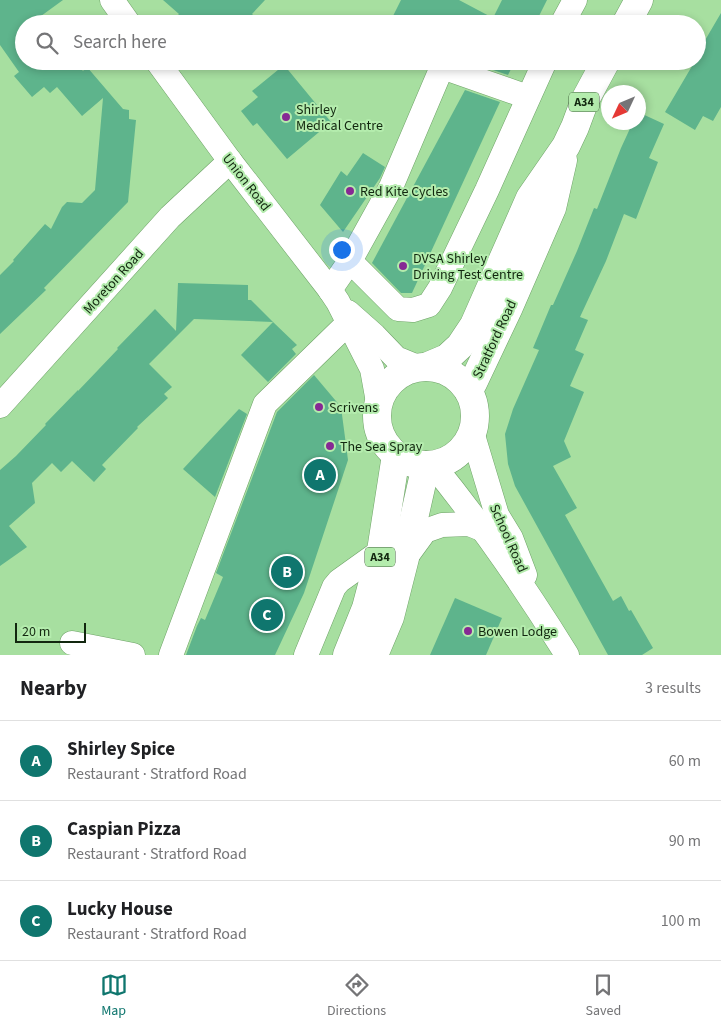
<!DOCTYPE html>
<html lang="en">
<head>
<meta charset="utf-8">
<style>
	body { margin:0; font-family:"Source Sans 3",sans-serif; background:#f6f6f6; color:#202124 }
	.compass { position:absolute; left:601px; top:85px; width:45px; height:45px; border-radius:50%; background:#fff; box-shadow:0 2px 8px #0003; rotate:226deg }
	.scale { position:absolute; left:15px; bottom:12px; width:71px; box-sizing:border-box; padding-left:5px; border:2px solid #12270f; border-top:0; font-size:14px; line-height:18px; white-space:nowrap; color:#12270f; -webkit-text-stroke:4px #b4ecad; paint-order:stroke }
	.you { position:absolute; left:341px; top:249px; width:18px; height:18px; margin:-12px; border:4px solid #fff; border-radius:50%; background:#1a73e8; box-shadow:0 0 0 8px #1a73e833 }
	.badge { display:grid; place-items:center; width:32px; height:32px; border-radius:50%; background:#0f766e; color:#fff; font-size:16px; font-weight:700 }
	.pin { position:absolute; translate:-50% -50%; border:2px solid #fff; box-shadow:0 1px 5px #0006 }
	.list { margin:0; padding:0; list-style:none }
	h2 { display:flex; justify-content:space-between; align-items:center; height:65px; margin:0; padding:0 20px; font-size:21px }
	h2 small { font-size:16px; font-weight:400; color:#757577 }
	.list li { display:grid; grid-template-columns:32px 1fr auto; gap:15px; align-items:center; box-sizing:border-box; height:80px; padding:0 20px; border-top:1px solid #e0e0e0 }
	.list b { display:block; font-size:19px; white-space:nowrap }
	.list p { margin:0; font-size:16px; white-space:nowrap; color:#757577 }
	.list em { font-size:16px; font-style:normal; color:#757577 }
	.icon { flex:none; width:28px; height:28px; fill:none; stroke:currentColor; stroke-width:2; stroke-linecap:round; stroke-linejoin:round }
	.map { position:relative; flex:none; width:721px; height:655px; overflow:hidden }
	.search { position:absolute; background:#fff; box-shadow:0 2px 8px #0003; left:15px; right:15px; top:15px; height:55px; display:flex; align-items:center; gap:12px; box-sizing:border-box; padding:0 18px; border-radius:28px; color:#757577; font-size:19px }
	.sheet { height:305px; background:#fff }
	nav { display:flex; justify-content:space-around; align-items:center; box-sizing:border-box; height:70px; border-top:1px solid #e0e0e0; background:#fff; font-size:14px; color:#757577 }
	nav a { display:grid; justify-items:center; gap:2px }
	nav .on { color:#0f766e }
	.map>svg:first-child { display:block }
	.building { fill:#5eb48c }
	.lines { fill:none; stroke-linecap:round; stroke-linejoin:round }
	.minor-casing { stroke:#6ea367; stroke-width:25 }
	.highway-casing { stroke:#6ea367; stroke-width:29 }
	.minor { stroke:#fff; stroke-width:24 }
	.highway { stroke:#fff; stroke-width:28 }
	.poi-dot { fill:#862994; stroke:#b4ecad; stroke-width:2 }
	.labels { text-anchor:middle; stroke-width:4; stroke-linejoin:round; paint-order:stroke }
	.shield { fill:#b4ecad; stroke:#43623e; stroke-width:1 }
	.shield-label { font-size:12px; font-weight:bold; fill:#12270f }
	.poi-label { font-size:14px; fill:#12270f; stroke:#b4ecad; text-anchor:start }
	.street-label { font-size:14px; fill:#12270f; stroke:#b4ecad }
</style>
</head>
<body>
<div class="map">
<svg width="721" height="655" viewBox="0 0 721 655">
	<rect width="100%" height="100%" fill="#a7dfa0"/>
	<g class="building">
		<path d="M0 0H63L30 24H24V61H74L83 71 87 67 123 109 129 110V119L136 120 128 202 44 288 46 290 0 334V275L14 261 13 260 45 224 51 229 62 207 67 202 82 203 95 190 103 98 82 116 57 87 50 93 44 87 32 97 14 76 19 72 0 45Z"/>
		<path d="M163 0H265L252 14 262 24H170L179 14Z"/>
		<path d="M401 0H459L493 18 502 0H547L535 24H389Z"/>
		<path d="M721 13V107L713 121 703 116 695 130 665 112 695 61H697V54Z"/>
		<path d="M480 61H515L508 75 478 65Z"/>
		<path d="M284 65 331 122 287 159 257 123 253 126 241 111 258 97 252 91Z"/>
		<path d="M465 90 500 102 412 293H401L372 263Z"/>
		<path d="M638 112 664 124 649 158 658 162 636 219 624 214 606 261 580 317 588 320 575 350 584 354 570 386 584 392 564 441 571 457 553 466 577 508 565 515 613 601 621 596 629 611 631 610 653 648 642 655H608L515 486 508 464 505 434 513 409 539 350 533 348 551 305H553L577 251 594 208 597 209 621 148 633 122H638Z"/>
		<path d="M363 153 385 167 380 178 343 232 320 205 341 171 347 176Z"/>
		<path d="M178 283 248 285V300H251L273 322 194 319 149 364 172 387 164 394 168 398 137 427 138 428 102 465 106 469 94 482 72 461 61 472 52 463 32 483 35 503 9 526 27 547 0 566V470L16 456 46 425 45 424 78 390V391L118 349 117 348 155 309 176 331Z"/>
		<path d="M273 322 297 345 292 349 296 354 268 382 241 355Z"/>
		<path d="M314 375 341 407 348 460 304 593 275 655H186L197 626 201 618 205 620 223 577 216 573 277 412Z"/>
		<path d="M239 409 247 414 215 497 183 469Z"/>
		<path d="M455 598 502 618 486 655H430Z"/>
	</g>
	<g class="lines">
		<defs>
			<g id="minor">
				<path d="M112 0 129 24"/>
				<path d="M562 24 575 0"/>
				<path d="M157 61 230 161 330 290 338 302 372 369 378 402"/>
				<path d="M350 261 391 187 442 67 528 97"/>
				<path d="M330 290 350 261 398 309 413 310 429 305 440 288 487 190 545 61"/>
				<path d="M348 312 374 335 396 358 418 367"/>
				<path d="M0 406 170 217 230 161"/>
				<path d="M472 432 497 515 511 538 525 575"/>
				<path d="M433 465C482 525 526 589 567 655"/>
				<path d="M406 557 425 531 442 525 469 524 484 530"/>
				<path d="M72 643 133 655"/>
				<path d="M171 655 265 404 341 330 349 324"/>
				<path d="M306 655 334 587 339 581 381 551"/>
			</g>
			<g id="highway">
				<path d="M626 24 639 0"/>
				<path d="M428 366 447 358 460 346 474 325 530 198 566 146 575 127 585 100 606 61"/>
				<circle cx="426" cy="416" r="49"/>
				<path d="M468 390 473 383 509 307 552 208 563 160"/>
				<path d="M347 655 366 608 381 551 396 455"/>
				<path d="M374 655 390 617 405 558 426 465"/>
			</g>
		</defs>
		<use href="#minor" class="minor-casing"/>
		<use href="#highway" class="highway-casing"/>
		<use href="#minor" class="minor"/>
		<use href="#highway" class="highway"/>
	</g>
	<g class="poi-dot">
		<circle cx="286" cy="117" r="5"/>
		<circle cx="350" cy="191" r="5"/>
		<circle cx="403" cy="266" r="5"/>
		<circle cx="319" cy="407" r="5"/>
		<circle cx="330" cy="446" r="5"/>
		<circle cx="468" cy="631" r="5"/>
	</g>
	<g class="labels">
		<g class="shield">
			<rect x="569" y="92.5" width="30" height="19" rx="4"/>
			<rect x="365" y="547.5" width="30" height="19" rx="4"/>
		</g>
		<g class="shield-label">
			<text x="584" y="106">A34</text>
			<text x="380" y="561">A34</text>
		</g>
		<g class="poi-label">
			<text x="296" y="114">Shirley<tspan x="296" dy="16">Medical Centre</tspan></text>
			<text x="360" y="196">Red Kite Cycles</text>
			<text x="413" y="263">DVSA Shirley<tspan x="413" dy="16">Driving Test Centre</tspan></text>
			<text x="329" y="412">Scrivens</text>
			<text x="340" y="451">The Sea Spray</text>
			<text x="478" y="636">Bowen Lodge</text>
		</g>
		<g class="street-label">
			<text transform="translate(247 182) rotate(52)" y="5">Union Road</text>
			<text transform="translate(113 281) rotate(-48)" y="5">Moreton Road</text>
			<text transform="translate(494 339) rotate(-65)" y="5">Stratford Road</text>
			<text transform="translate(509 538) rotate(66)" y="5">School Road</text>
		</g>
	</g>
</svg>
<svg class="compass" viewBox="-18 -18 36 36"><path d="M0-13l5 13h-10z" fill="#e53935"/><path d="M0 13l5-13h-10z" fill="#757577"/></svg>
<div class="scale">20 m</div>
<div class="you"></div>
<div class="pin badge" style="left:320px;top:475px">A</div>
<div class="pin badge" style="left:287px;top:572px">B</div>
<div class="pin badge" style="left:267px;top:615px">C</div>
<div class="search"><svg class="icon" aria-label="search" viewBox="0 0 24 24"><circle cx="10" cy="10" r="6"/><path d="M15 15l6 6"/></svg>Search here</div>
</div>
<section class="sheet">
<h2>Nearby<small>3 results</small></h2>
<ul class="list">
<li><span class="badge">A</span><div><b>Shirley Spice</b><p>Restaurant · Stratford Road</p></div><em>60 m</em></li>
<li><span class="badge">B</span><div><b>Caspian Pizza</b><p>Restaurant · Stratford Road</p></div><em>90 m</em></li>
<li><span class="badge">C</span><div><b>Lucky House</b><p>Restaurant · Stratford Road</p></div><em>100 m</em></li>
</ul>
</section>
<nav>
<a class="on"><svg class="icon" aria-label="map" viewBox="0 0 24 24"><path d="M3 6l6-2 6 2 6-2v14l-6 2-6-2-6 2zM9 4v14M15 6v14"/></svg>Map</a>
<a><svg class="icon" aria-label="directions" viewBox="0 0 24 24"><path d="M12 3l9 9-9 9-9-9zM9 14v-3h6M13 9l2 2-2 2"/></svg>Directions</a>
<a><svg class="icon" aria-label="saved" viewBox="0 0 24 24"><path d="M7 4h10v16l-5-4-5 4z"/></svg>Saved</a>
</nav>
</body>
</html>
